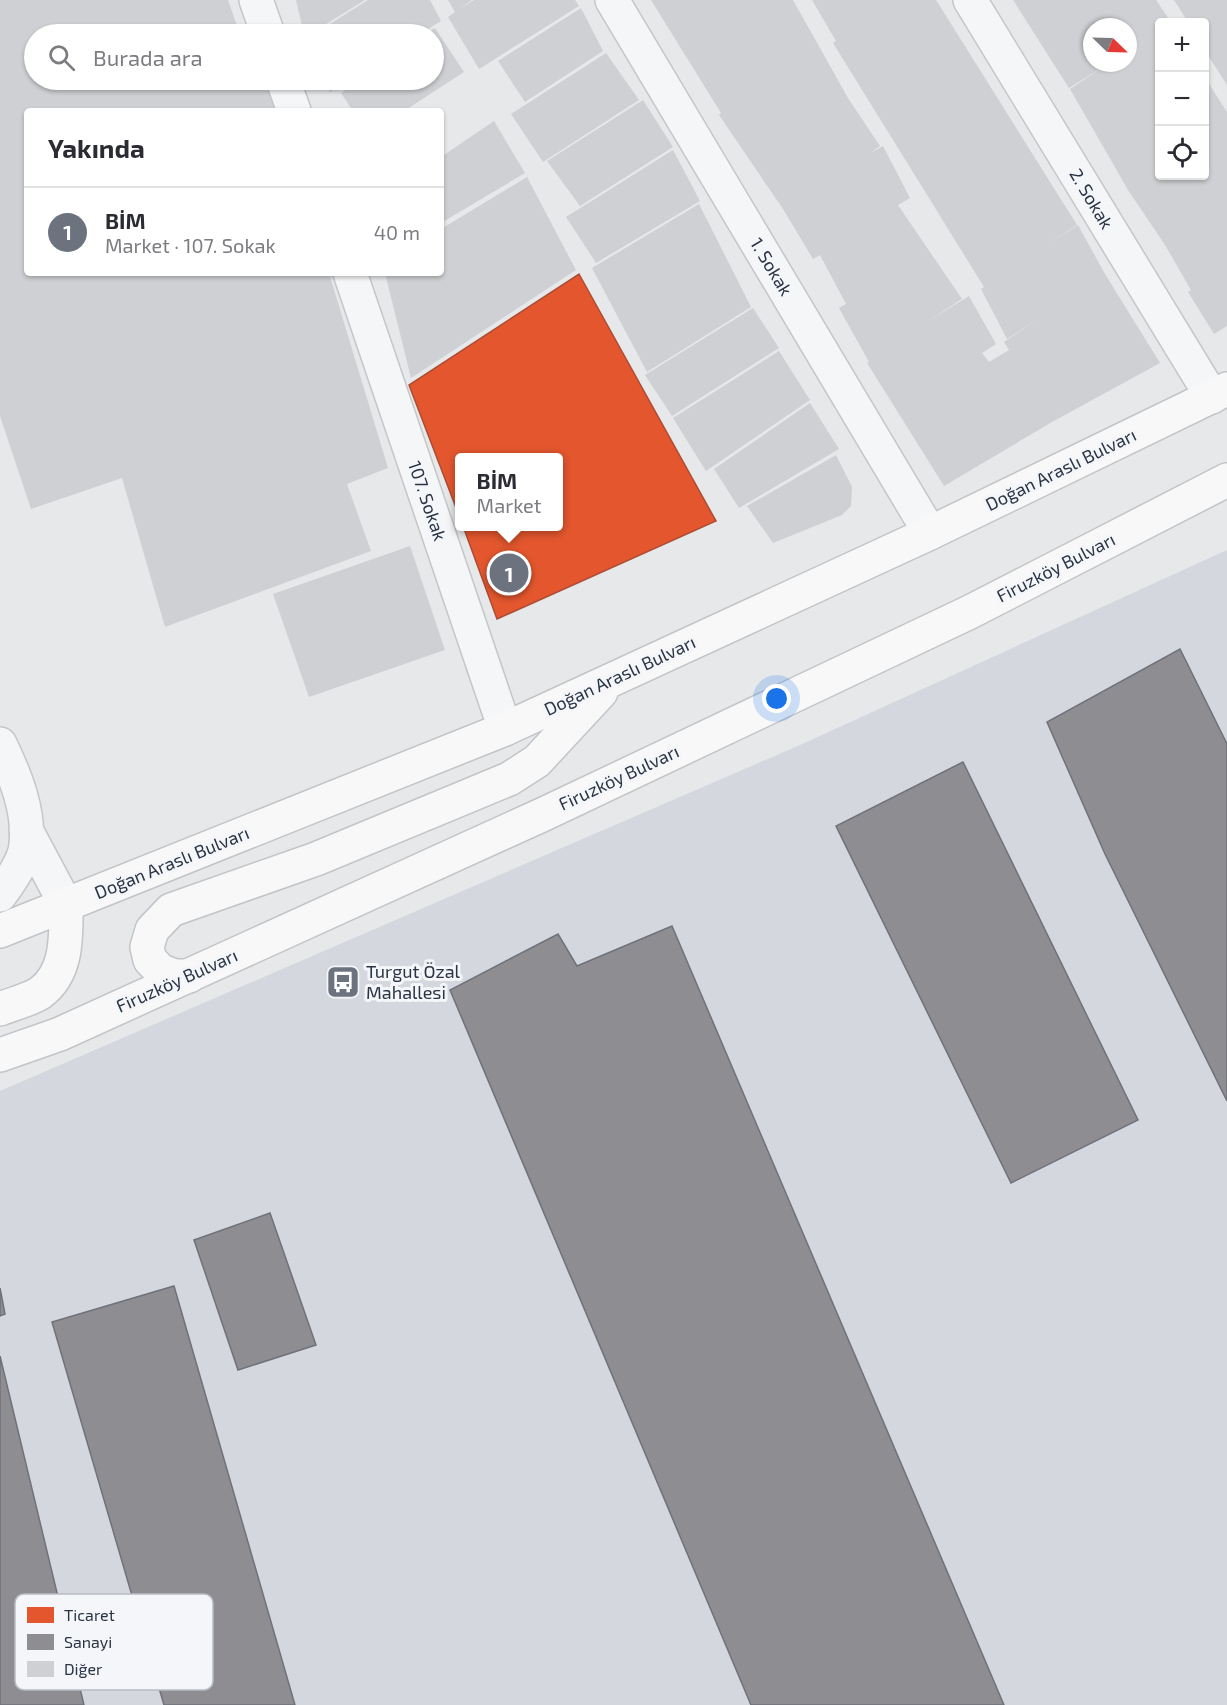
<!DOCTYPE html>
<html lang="tr">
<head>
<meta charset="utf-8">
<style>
	body { margin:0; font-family:"Exo 2",sans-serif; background:#f7f7f7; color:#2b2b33 }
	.controls { position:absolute; right:18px; top:18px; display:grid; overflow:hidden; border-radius:6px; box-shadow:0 2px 4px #0004 }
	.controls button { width:54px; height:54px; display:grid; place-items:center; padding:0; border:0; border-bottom:2px solid #e1e1e2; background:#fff; color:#2b2b33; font:30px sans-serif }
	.compass { position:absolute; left:1083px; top:18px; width:54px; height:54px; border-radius:50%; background:#fff; box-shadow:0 2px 4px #0004; rotate:113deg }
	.you { position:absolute; left:777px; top:699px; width:21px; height:21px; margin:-15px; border:4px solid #fff; border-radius:50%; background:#1a73e8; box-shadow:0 0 0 9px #1a73e833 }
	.badge { display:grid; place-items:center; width:39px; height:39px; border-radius:50%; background:#6c737f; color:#fff; font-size:20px; font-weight:700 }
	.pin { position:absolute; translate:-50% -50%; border:3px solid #fff; box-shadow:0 2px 6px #0006 }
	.popup { position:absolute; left:455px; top:453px; width:108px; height:78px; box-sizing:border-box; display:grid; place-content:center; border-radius:6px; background:#fff; filter:drop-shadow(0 2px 4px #0005); font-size:20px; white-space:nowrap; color:#7c7c81 }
	.popup b { font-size:22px; color:#2b2b33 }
	.popup::after { content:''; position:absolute; left:50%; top:100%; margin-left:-12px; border:12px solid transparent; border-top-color:#fff }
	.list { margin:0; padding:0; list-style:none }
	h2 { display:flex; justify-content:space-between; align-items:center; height:78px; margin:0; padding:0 24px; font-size:26px }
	h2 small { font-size:20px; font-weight:400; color:#7c7c81 }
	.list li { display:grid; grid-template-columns:39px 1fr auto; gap:18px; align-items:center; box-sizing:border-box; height:90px; padding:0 24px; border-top:2px solid #e1e1e2 }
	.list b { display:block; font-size:22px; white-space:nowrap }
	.list p { margin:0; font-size:20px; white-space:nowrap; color:#7c7c81 }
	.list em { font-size:20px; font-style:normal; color:#7c7c81 }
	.icon { flex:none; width:33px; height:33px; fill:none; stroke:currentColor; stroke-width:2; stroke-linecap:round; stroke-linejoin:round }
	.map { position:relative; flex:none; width:1227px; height:1705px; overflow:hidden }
	.search { position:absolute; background:#fff; box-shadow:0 2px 4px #0004; left:24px; top:24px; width:420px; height:66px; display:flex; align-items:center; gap:15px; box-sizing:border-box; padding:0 21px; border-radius:33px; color:#7c7c81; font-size:22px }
	.panel { position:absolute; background:#fff; box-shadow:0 2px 4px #0004; left:24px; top:108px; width:420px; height:168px; border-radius:6px }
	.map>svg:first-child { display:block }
	.built { fill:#d4d7dd }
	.shops { fill:#e4572e; stroke:#ac4c35; stroke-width:1.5 }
	.industry { fill:#8d8d92; stroke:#70727b; stroke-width:1.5 }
	.building { fill:#ced0d3; fill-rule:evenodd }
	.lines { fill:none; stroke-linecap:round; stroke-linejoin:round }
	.minor-casing { stroke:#c4c6c8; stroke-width:36 }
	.primary-casing { stroke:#c2c5c8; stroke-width:36 }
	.minor { stroke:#f5f6f7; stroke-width:33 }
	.primary { stroke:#f8f8f8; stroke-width:33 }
	.labels { text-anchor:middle; stroke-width:6; stroke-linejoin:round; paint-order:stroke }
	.street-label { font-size:18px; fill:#2b3445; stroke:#f4f6f9 }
	.poi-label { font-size:18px; fill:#2b3445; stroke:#f4f6f9; text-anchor:start }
	.key { fill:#f4f6f9; stroke:#b8bcc3; stroke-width:1.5 }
	.key-label { font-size:16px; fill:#2b3445 }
</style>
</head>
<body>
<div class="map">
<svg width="1227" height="1705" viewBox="0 0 1227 1705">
	<rect width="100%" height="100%" fill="#e6e8ea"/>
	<path class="built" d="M1227 550V1705H0V1091L800 745Z"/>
	<path class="shops" d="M579 274 716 521 497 619 463 526H558V458H460V518L409 385Z"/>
	<g class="industry">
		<path d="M1180 649 1227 744V1101L1105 854 1047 722Z"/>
		<path d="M963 762 1138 1120 1011 1183 836 826Z"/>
		<path d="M672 926 1004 1705H751L450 990 558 934 577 966Z"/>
		<path d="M270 1213 316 1345 238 1370 194 1240Z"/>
		<path d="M174 1286 295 1705H164L52 1322Z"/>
		<path d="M0 1288 5 1314 0 1316Z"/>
		<path d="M0 1356 84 1705H0Z"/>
	</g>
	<g class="building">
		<path d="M0 0H228L240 34H34V80H255L256 82 271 80 280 111H27V273H329L388 468 347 484 371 551 165 627 122 478 31 509 0 416Z"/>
		<path d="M296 0H365L310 34H304Z"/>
		<path d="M368 0H430L441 21 420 34H314Z"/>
		<path d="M448 0H472L459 9 474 0H575L579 6 479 69 448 17 455 12Z"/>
		<path d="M651 0H793L848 98 880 146 870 153 883 146 910 198 898 205 962 299 927 322 969 296 996 344 982 353 989 362 1009 350 1004 342 1038 319 1007 339 981 289 984 287 833 43 836 41 812 0H936L1077 225 1045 246 1078 225 1105 274 1160 363 1052 422 944 486 867 363 869 362 839 308 846 304 820 255 813 259 783 209 719 115 721 113Z"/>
		<path d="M1013 0H1156L1171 22H1160V176H1204V76L1227 112V326L1214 334 1188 292 1191 290 1165 245 1128 190 1070 89 1103 67 1069 88ZM1092 27H1128V63H1092Z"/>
		<path d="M1174 0H1227V85L1204 49V22H1188Z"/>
		<path d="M581 8 603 51 525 102 498 61Z"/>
		<path d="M435 28 464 72 404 111H353L341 93 360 80H434V34H425Z"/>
		<path d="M606 53 639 100 543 162 511 114Z"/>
		<path d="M321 80H350L330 92Z"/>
		<path d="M643 100 673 147 580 206 547 161Z"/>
		<path d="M494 121 525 173 441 223V157Z"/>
		<path d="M673 150 700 201 596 263 566 217Z"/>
		<path d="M527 177 576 270 411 378 385 273H441V229Z"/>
		<path d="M699 204 751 307 647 372 592 268Z"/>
		<path d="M753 308 779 348 672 416 645 375Z"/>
		<path d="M779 351 810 400 706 471 673 418Z"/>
		<path d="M810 403 839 449 739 508 714 469Z"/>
		<path d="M836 455 852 487 851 506 842 515 773 543 747 506Z"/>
		<path d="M410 546 445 650 309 697 273 594Z"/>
	</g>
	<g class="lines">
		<defs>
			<g id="minor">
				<path d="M256 0 268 34"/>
				<path d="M612 0 930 533"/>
				<path d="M970 0 1212 397"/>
				<path d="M283 80 294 111"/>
				<path d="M350 273 505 729"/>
				<path d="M0 744C15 775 32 815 25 851 21 866 9 883 0 895"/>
				<path d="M26 830 66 905"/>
			</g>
			<g id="primary">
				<path d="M0 931 505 729 930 533 1227 389"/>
				<path d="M189 976H175L161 971 150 960 147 947 152 930 171 910 316 859 509 779 537 761 601 692"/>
				<path d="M0 1009C12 1004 29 1000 40 993 68 973 66 936 66 905"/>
				<path d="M0 1055 60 1034 544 814 970 612 1227 480"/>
			</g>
		</defs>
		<use href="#minor" class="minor-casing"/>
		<use href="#primary" class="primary-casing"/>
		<use href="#minor" class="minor"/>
		<use href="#primary" class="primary"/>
	</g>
	<defs>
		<symbol id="bus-square" viewBox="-11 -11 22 22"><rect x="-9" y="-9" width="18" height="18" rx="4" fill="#6c737f" stroke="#f4f6f9"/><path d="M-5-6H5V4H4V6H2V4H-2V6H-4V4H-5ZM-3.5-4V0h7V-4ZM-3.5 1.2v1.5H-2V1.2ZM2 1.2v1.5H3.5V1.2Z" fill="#fff"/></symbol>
	</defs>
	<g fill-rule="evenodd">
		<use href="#bus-square" x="324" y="963" width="38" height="38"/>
	</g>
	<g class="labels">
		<g class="street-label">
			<text transform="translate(1091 199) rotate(59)" y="6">2. Sokak</text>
			<text transform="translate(771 267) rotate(59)" y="6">1. Sokak</text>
			<text transform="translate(1061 470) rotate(-26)" y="6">Doğan Araslı Bulvarı</text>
			<text transform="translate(427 501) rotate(71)" y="6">107. Sokak</text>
			<text transform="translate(1056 568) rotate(-27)" y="6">Firuzköy Bulvarı</text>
			<text transform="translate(620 676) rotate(-25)" y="6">Doğan Araslı Bulvarı</text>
			<text transform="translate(619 778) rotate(-25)" y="6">Firuzköy Bulvarı</text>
			<text transform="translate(172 863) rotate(-22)" y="6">Doğan Araslı Bulvarı</text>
			<text transform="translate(177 981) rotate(-24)" y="6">Firuzköy Bulvarı</text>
		</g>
		<g class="poi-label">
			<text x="366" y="978">Turgut Özal<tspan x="366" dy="21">Mahallesi</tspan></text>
		</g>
	</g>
	<rect x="15" y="1594" width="198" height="96" rx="9" class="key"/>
	<rect x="27" y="1607" width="27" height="16" fill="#e4572e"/>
	<rect x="27" y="1634" width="27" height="16" fill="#8d8d92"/>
	<rect x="27" y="1661" width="27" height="16" fill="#ced0d3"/>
	<g class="key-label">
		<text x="64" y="1621">Ticaret</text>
		<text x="64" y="1648">Sanayi</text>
		<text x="64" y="1675">Diğer</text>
	</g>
</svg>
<div class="controls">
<button>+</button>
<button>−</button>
<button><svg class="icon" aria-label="locate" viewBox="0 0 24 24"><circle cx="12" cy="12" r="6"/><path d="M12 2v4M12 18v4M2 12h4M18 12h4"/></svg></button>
</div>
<svg class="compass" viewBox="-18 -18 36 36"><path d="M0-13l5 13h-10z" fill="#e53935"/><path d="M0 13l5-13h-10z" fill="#7c7c81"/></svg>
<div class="you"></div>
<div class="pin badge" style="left:509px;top:573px">1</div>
<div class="popup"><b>BİM</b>Market</div>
<div class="search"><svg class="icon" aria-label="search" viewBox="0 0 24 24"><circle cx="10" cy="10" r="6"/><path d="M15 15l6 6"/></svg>Burada ara</div>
<section class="panel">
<h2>Yakında<small></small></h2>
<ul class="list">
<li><span class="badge">1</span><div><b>BİM</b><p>Market · 107. Sokak</p></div><em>40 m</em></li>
</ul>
</section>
</div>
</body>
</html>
